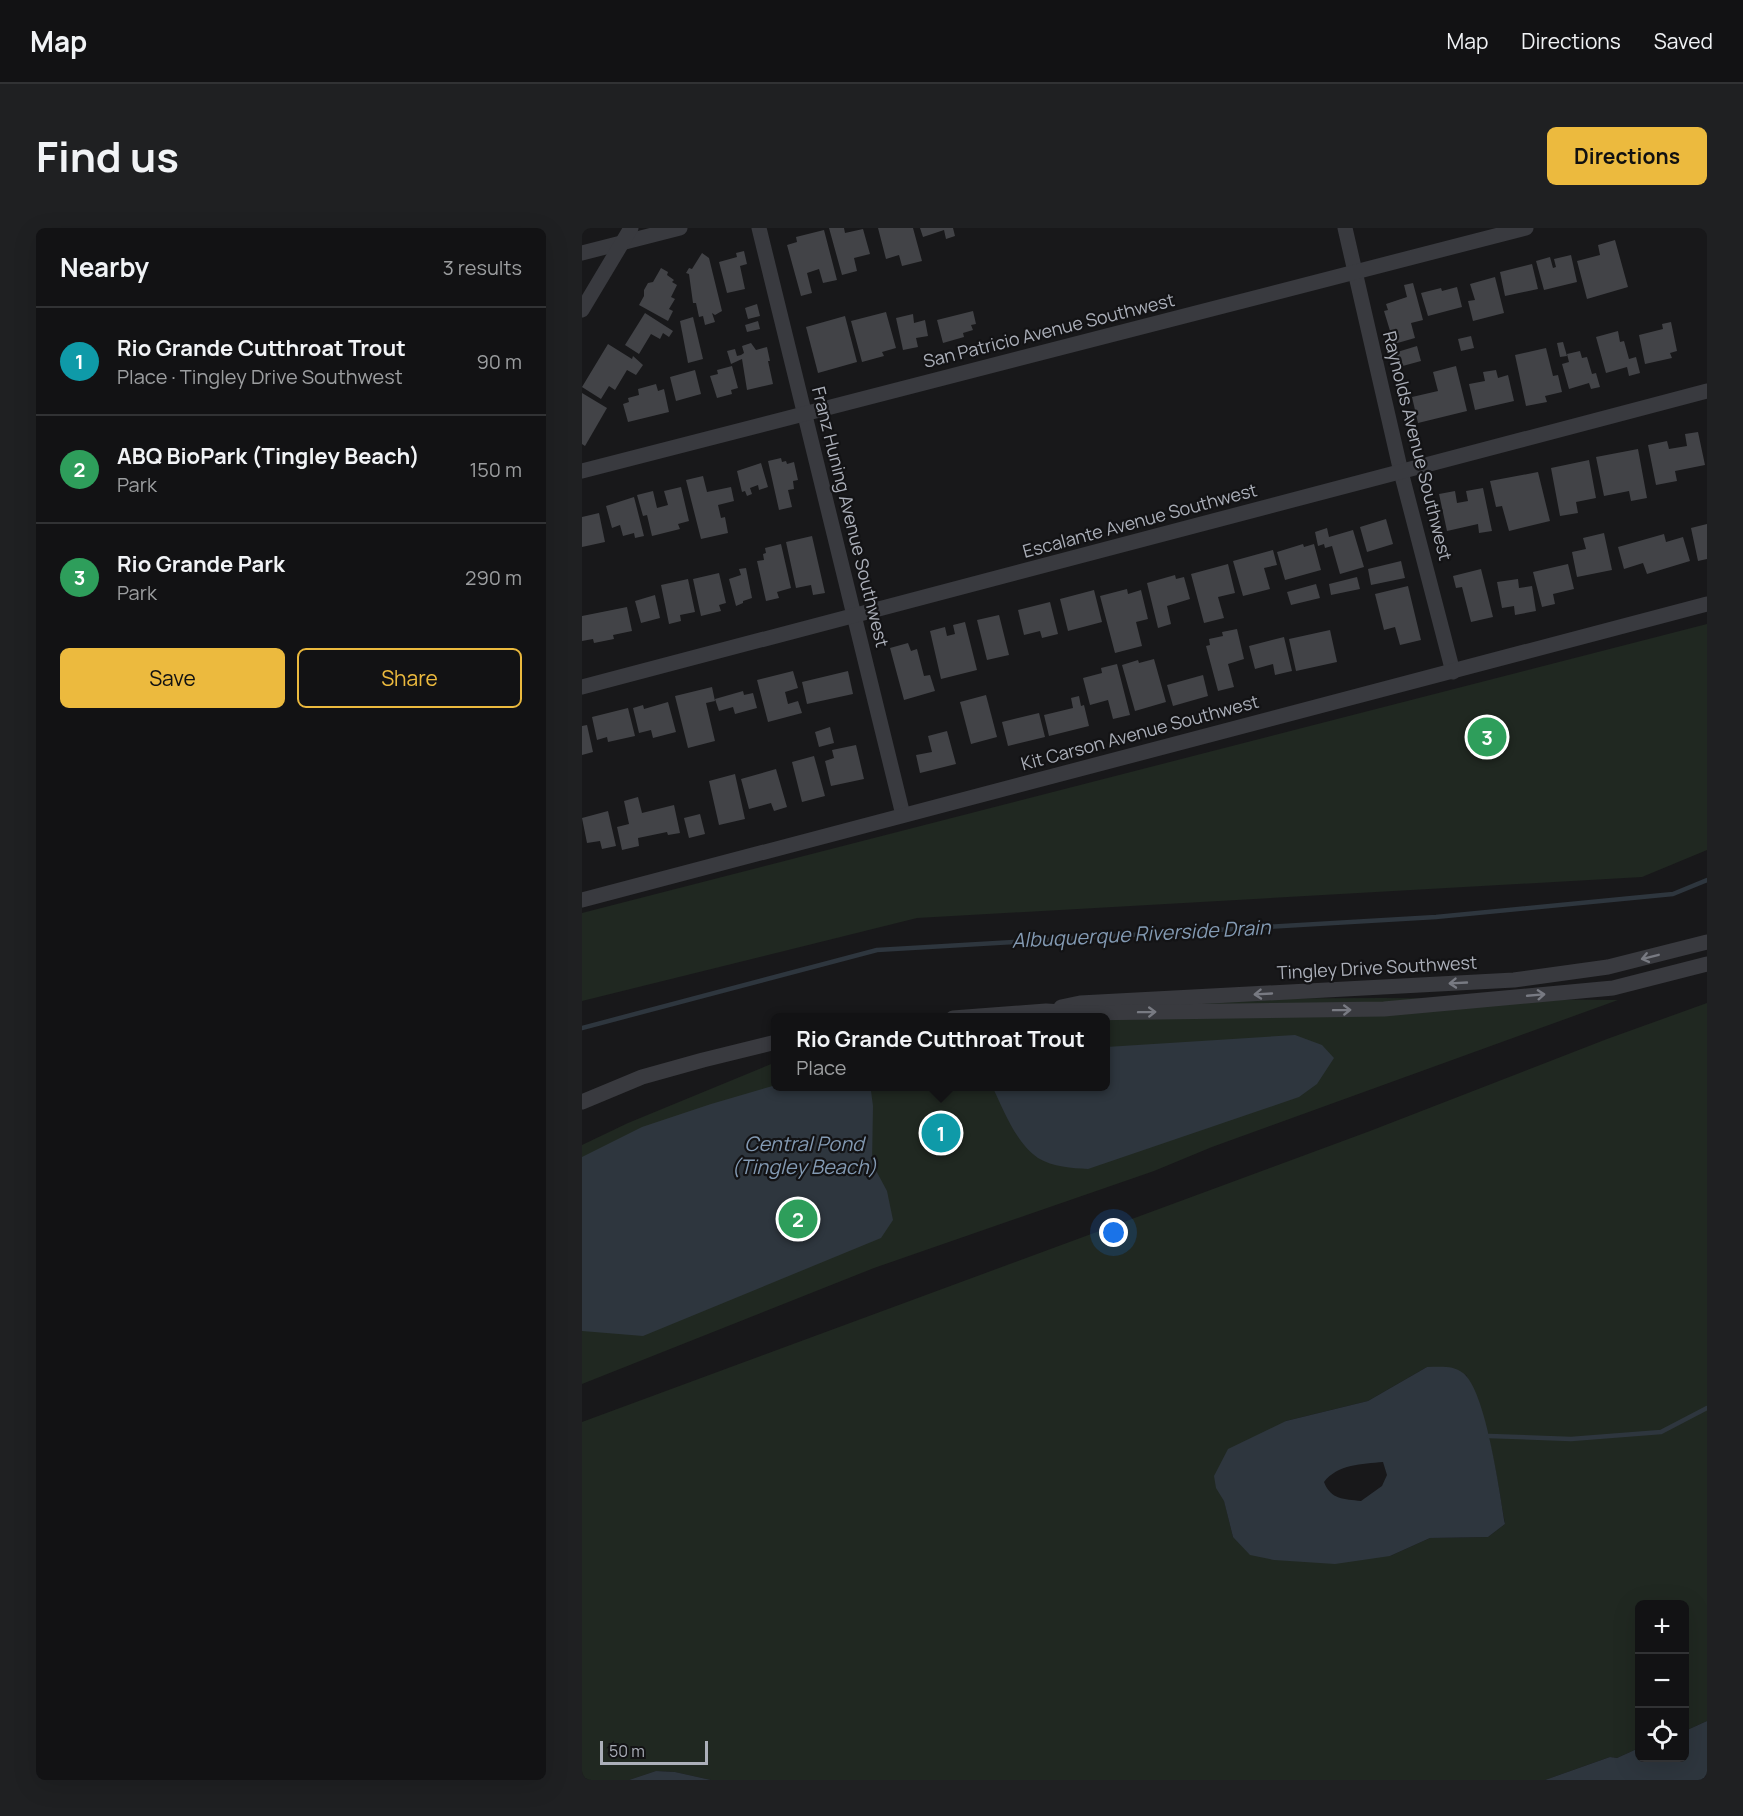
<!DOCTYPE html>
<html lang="en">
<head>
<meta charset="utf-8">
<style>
	body { margin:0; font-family:Manrope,sans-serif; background:#1f2022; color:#f1f3f6 }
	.controls { position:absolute; right:18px; bottom:18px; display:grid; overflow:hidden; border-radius:9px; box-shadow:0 6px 24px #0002 }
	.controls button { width:54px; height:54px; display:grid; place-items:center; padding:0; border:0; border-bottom:2px solid #313234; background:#121214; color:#f1f3f6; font:30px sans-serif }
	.scale { position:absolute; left:18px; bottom:15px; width:108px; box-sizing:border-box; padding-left:6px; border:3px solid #abafb9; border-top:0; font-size:16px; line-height:21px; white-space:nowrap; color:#abafb9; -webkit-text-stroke:4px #131315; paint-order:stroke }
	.you { position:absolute; left:532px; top:1005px; width:21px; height:21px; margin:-15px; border:4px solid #fff; border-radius:50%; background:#1a73e8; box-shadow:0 0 0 9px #1a73e833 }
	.badge { display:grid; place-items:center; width:39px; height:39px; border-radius:50%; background:#ecba3e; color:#fff; font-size:20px; font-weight:700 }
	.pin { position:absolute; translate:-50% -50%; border:3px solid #fff; box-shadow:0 2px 6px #0006 }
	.popup { position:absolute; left:189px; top:785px; width:339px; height:78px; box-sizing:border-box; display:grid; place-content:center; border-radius:9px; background:#121214; filter:drop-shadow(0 2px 4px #0005); font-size:20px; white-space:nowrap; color:#9c9ea0 }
	.popup b { font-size:22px; color:#f1f3f6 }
	.popup::after { content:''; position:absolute; left:50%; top:100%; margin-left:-12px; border:12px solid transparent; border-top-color:#121214 }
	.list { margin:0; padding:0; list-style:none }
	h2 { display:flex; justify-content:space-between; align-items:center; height:78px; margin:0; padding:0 24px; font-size:26px }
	h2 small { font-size:20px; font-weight:400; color:#9c9ea0 }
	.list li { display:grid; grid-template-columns:39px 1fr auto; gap:18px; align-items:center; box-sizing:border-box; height:108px; padding:0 24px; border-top:2px solid #313234 }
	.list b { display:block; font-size:22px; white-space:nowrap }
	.list p { margin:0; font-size:20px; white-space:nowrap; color:#9c9ea0 }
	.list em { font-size:20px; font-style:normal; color:#9c9ea0 }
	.actions { display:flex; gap:12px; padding:18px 24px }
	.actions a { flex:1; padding:14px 0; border:2px solid #ecba3e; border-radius:9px; text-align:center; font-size:21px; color:#ecba3e }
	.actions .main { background:#ecba3e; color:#111 }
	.icon { flex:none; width:33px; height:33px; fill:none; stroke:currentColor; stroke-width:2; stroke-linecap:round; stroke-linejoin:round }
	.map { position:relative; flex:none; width:1125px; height:1552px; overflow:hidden; border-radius:9px }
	header { display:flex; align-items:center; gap:36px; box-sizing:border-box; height:84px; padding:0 30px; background:#121214; border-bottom:2px solid #313234 }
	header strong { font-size:28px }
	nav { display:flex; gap:33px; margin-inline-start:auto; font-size:21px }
	.intro { display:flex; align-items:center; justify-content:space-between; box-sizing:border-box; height:144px; padding:0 36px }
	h1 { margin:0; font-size:42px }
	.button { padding:15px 27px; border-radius:9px; background:#ecba3e; color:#111; font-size:21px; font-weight:700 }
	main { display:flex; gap:36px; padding:0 36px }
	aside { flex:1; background:#121214; border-radius:9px; box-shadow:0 6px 24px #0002 }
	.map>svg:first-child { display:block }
	.green { fill:#202821; fill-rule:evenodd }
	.water { fill:#2e363e; fill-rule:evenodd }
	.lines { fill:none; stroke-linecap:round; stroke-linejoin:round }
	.stream { stroke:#2e363e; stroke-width:4.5 }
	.building { fill:#424347 }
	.minor { stroke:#393a3f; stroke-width:15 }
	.oneway { stroke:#787a82 }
	.labels { text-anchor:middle; stroke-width:4.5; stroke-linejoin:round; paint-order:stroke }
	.street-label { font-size:18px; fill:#abafb9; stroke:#131315 }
	.water-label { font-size:20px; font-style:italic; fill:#839ab3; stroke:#131315 }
</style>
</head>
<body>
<header>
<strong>Map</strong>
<nav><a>Map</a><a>Directions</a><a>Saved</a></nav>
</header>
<div class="intro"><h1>Find us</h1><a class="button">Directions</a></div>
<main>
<aside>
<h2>Nearby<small>3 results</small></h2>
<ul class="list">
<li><span class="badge" style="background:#0f9aa8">1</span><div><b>Rio Grande Cutthroat Trout</b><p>Place · Tingley Drive Southwest</p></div><em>90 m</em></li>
<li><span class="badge" style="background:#2e9e5b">2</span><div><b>ABQ BioPark (Tingley Beach)</b><p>Park</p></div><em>150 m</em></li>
<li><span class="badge" style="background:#2e9e5b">3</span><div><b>Rio Grande Park</b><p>Park</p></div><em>290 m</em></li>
</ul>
<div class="actions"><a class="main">Save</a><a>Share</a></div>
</aside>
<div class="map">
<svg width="1125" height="1552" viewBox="0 0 1125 1552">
	<rect width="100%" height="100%" fill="#18181a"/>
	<g class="green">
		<path d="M1125 396V622L1060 649 335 690 0 773V685Z"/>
		<path d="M801 770 1036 772 630 919 572 943 292 1040 0 1156V917L46 895 194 834V858H524V790L564 771Z"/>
		<path d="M1125 775V1493L1103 1503 1102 1376H1058L1057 1520 1035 1530 1028 1529 963 1552H129L93 1544 74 1543 47 1552H0V1194L788 903 1025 811ZM845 1139 884 1147C908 1195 914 1244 923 1296L906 1309 848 1310 808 1328 651 1309 642 1272 704 1193 786 1173Z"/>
	</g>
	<g class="water">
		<path d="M713 807 740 817 752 830 735 856 717 869 506 941C490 940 471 939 456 930 434 915 422 883 411 860L524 858V819Z"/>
		<path d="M194 857 280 859 289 863 291 878 290 935 305 963 311 992 299 1010 61 1108 0 1103V929L60 899 129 876Z"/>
		<path d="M845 1139C858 1139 871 1137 881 1145 904 1162 918 1267 923 1296L906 1309 848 1310 808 1328 753 1336 692 1332 668 1327 651 1309 642 1273 634 1260 632 1248 646 1221 704 1193 786 1173ZM801 1234 805 1247 800 1258 779 1273C762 1271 749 1272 742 1254 756 1236 780 1236 801 1234Z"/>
		<path d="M1125 1493V1552H963L1028 1529 1035 1530 1057 1520 1058 1530H1102L1103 1503Z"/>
		<path d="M74 1543 93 1544 129 1552H47Z"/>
	</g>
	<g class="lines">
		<g class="stream">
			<path d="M0 800 295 722 854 689 1091 666 1125 652"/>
			<path d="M284 860 291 858"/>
			<path d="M907 1208 989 1211 1079 1204 1125 1180"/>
		</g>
	</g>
	<g class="building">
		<path d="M247 0H262L263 5 281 1 288 26 272 30 275 43 260 47Z"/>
		<path d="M296 0H331L340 33 320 38 317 27 304 31Z"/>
		<path d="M338 0H371L373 8 364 11 362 2 341 9Z"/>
		<path d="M242 2 255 52 241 55 237 41 225 45 230 65 219 68 205 17 215 14 214 9Z"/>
		<path d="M1033 12 1046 59 1005 71 995 33 1018 27 1016 17Z"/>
		<path d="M162 23 165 36 158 38 163 61 145 65 137 34 155 29 154 25Z"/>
		<path d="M120 25 127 30 140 83 133 87 130 85 133 94 123 97 121 88 117 89 114 75H111L107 46 104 45 107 40 110 41Z"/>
		<path d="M989 27 995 54 962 62 954 33 968 29 971 40 974 39 972 31Z"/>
		<path d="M950 36 956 61 923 68 918 44Z"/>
		<path d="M79 40 86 44 85 47 92 52 90 54 95 57 89 69 93 71 87 81 91 83 86 93 57 77 62 68V62L66 55 71 54Z"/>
		<path d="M913 49 922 85 891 93 886 73 893 72 888 56Z"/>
		<path d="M831 55 841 92 829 95 833 110 812 116 802 83 806 82 804 76 825 69 822 57Z"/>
		<path d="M875 59 880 79 846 88 839 65 859 60 860 63Z"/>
		<path d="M175 76 178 88 166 91 163 80Z"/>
		<path d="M391 83 394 96 389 97 391 102 381 105 382 109 361 115 355 92Z"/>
		<path d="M304 84 314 120 300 124 302 128 280 134 269 93Z"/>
		<path d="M63 85 91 103 87 109 81 105 78 111 69 106 57 126 43 117Z"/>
		<path d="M331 86 332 95 343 92 346 108 334 110 336 119 321 122 314 90Z"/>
		<path d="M263 88 275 134 236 145 224 99Z"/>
		<path d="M111 89 121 131 106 135 98 93Z"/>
		<path d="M176 93 178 101 165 104 163 97Z"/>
		<path d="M1089 94 1095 123 1088 125 1090 130 1063 136 1057 107 1081 101 1080 96Z"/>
		<path d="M1036 103 1038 114 1042 113 1047 131 1054 129 1058 145 1047 148 1045 139 1024 145 1014 109Z"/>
		<path d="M889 108 892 120 879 123 876 111Z"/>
		<path d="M981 114 985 128 978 129 975 115Z"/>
		<path d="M169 115 174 122 185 119 188 133H186L191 156 165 162 160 131 149 136 145 123 153 121 155 128 159 127 162 125 160 118Z"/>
		<path d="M26 116 50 131 51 128 61 137 54 147 45 142 33 162 27 158 19 171 0 159Z"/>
		<path d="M835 118 839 133 817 139 812 125Z"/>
		<path d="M964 120 971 148 976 147 980 164 963 168 965 174 944 178 933 127Z"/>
		<path d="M998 123 1000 130 1005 129 1010 146 1014 145 1018 159 1009 161 1007 155 987 161 980 136 987 134 985 126Z"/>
		<path d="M150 138 156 160 149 162 150 166 135 170 128 148 136 146 135 142Z"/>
		<path d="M874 138 885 183 836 195 830 169 856 163 851 144Z"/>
		<path d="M113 142 119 166 94 173 88 149Z"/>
		<path d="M914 142 916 150 926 147 932 173 893 182 887 156 903 153 901 144Z"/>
		<path d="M74 156 76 163 82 161 87 184 46 194 41 176 47 174 46 170 57 167 56 161Z"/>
		<path d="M0 165 25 180 3 218 0 216Z"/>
		<path d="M1116 204 1123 237 1093 243 1095 253 1074 257 1066 217 1085 213 1087 221 1105 218 1103 206Z"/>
		<path d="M1056 221 1065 270 1049 273 1047 263 1022 268 1014 229Z"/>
		<path d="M199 230 200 234 204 233 205 236 212 234 216 252 211 253 212 261 206 262 210 279 197 282 186 233Z"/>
		<path d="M1007 232 1014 270 994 274 996 285 978 288 969 240Z"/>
		<path d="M179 235 186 259 177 262 176 257 168 260 170 266 165 268 163 263 160 264 155 243Z"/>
		<path d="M956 244 968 293 927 303 920 278 914 279 908 253Z"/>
		<path d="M121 248 125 264 149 259 152 273 136 277 139 290 143 289 146 305 119 311 104 252Z"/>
		<path d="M99 259 107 293 96 296 98 301 70 308 65 287 61 288 55 267 71 263 75 280 86 277 82 263Z"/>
		<path d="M901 260 910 303 897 305 896 296 865 303 857 266 873 263 875 275 886 273 884 263Z"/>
		<path d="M52 269 62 308 53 310 52 305 41 308 38 297 30 300 24 278Z"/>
		<path d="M17 285 23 314 0 319V289Z"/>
		<path d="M804 291 811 316 785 324 778 299Z"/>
		<path d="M1125 296V331L1116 333 1109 300Z"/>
		<path d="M745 300 747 309 771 302 782 339 758 346 750 318 743 320 742 316 736 318 733 304Z"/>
		<path d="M1022 305 1030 342 995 349 990 324 1004 321 1001 310Z"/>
		<path d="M1082 306 1084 314 1101 309 1108 333 1065 346 1061 335 1042 341 1036 319Z"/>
		<path d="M230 308 243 365 231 367 229 357 214 360 204 314Z"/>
		<path d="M199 316 209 360 195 364 197 370 184 373 175 333 182 332 181 326 184 325 183 320Z"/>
		<path d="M721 316 722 319 732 316 739 342 703 352 695 324Z"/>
		<path d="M691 322 695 337 682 340 688 361 661 368 651 333Z"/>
		<path d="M819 333 823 350 789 357 786 341Z"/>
		<path d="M646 336 653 365 636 369 642 390 622 395 609 346Z"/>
		<path d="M986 336 992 361 971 366 973 376 960 379 951 344Z"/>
		<path d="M164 340 170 370 161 373V375L154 378 147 351 159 347 157 341Z"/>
		<path d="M899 341 911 389 889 394 880 359 874 360 871 348Z"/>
		<path d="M137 345 144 375 137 377 139 383 119 388 111 351Z"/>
		<path d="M593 347 594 351 602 349 608 371 585 378 589 396 576 400 565 355Z"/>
		<path d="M775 349 778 361 749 367 747 356Z"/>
		<path d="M106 351 113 384 98 387 99 393 87 396 79 357Z"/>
		<path d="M936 351 937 360 950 358 954 383 933 387 932 378 920 380 915 354Z"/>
		<path d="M734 356 738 370 709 377 705 364Z"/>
		<path d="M826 358 839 412 818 417 813 399 802 402 793 366Z"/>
		<path d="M545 361 546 366 559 362 566 391 554 394 560 418 533 425 518 368Z"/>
		<path d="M512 362 520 394 486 403 478 371Z"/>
		<path d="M73 367 78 390 59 395 53 373Z"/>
		<path d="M468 374 476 406 460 410 458 403 442 407 436 382Z"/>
		<path d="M45 379 50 403 31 407 32 411 12 415 11 411 0 413V388Z"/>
		<path d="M417 387 427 427 405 432 395 392Z"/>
		<path d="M383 394 395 442 359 451 348 403 363 399 365 408 373 406 371 397Z"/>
		<path d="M655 401 662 431 646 436 652 459 636 463 624 418 628 417 627 411 641 408 640 404Z"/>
		<path d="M748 402 755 434 714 443 707 411Z"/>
		<path d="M702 409 710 443 693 447 691 436 673 441 667 418Z"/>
		<path d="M326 415 329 423 335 421 342 448 348 447 353 463 322 472 308 420Z"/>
		<path d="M572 431 584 474 553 483 540 437 556 432 557 435Z"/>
		<path d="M535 436 548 487 531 491 526 472 508 477 501 450 520 445 519 440Z"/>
		<path d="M211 443 216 460 203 464 206 476 216 473 220 485 186 494 175 452Z"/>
		<path d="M266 443 271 466 225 476 220 454Z"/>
		<path d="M621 447 626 468 591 478 585 457Z"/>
		<path d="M130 459 133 473 124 475 133 513 106 520 93 468Z"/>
		<path d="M161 463 162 467 171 465 175 480 153 486 151 479 137 483 133 471Z"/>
		<path d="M404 467 415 509 389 516 378 474Z"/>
		<path d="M497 468 499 478 502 477 507 498 467 508 462 487 491 480 489 470Z"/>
		<path d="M86 474 94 504 71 510 69 502 57 505 51 480 61 477 62 481Z"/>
		<path d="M46 480 53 508 26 514 25 509 15 512 10 489Z"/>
		<path d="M457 485 463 509 426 518 420 494Z"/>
		<path d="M5 497 11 524 0 527V498Z"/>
		<path d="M248 499 252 515 237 519 233 504Z"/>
		<path d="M365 503 374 536 338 545 334 527 350 524 346 508Z"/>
		<path d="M274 517 282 551 249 558 243 533 252 530 250 522Z"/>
		<path d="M232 528 243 568 220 574 210 534Z"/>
		<path d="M194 541 205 579 192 583 189 575 167 581 159 551Z"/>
		<path d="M153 546 163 591 137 597 127 553Z"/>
		<path d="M56 569 60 585 92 577 98 605 86 607 85 604 56 610 57 618 40 622 35 599 47 596 42 573Z"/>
		<path d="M26 583 34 618 20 621 18 613 5 615 0 590Z"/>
		<path d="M118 586 123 606 107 610 102 590Z"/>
	</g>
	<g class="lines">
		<g class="minor">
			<path d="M177 0 321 587"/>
			<path d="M763 0 819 244 871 444"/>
			<path d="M0 25 98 0"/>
			<path d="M0 82 49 0"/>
			<path d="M0 243 944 0"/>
			<path d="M0 459 1125 163"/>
			<path d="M0 672 1125 376"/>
			<path d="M479 779 498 775 932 752 1026 739 1125 714"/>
			<path d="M371 790 464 783 498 785 802 781 1031 760 1125 736"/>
			<path d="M0 874 60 849 121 832 194 814"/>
		</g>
	</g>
	<defs><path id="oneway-shaft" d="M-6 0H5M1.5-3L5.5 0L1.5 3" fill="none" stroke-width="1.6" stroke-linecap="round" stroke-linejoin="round" transform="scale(1.5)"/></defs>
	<g class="oneway">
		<use href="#oneway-shaft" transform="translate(1068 729) rotate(166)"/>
		<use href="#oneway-shaft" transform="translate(876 755) rotate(177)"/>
		<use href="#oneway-shaft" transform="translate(681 766) rotate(177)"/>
		<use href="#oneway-shaft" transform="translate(954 767) rotate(-5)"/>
		<use href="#oneway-shaft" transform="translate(760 782) rotate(-1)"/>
		<use href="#oneway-shaft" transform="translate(565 784) rotate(-1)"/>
	</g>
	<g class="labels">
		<g class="street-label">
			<text transform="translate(467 103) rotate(-14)" y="6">San Patricio Avenue Southwest</text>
			<text transform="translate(835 218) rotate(76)" y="6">Raynolds Avenue Southwest</text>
			<text transform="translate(268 289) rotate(76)" y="6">Franz Huning Avenue Southwest</text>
			<text transform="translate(558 293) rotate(-15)" y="6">Escalante Avenue Southwest</text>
			<text transform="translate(558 505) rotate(-15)" y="6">Kit Carson Avenue Southwest</text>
			<text transform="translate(795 740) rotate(-3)" y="6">Tingley Drive Southwest</text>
		</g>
		<g class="water-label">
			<text transform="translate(559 706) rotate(-3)" y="7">Albuquerque Riverside Drain</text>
			<text x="222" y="923">Central Pond<tspan x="222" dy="23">(Tingley Beach)</tspan></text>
		</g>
	</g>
</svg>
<div class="controls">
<button>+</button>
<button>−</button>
<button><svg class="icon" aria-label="locate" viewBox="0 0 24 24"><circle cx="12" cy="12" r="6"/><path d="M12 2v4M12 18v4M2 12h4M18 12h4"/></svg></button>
</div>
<div class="scale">50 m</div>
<div class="you"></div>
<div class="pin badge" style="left:359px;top:905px;background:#0f9aa8">1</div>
<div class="popup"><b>Rio Grande Cutthroat Trout</b>Place</div>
<div class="pin badge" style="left:216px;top:991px;background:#2e9e5b">2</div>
<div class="pin badge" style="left:905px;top:509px;background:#2e9e5b">3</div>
</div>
</main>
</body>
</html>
